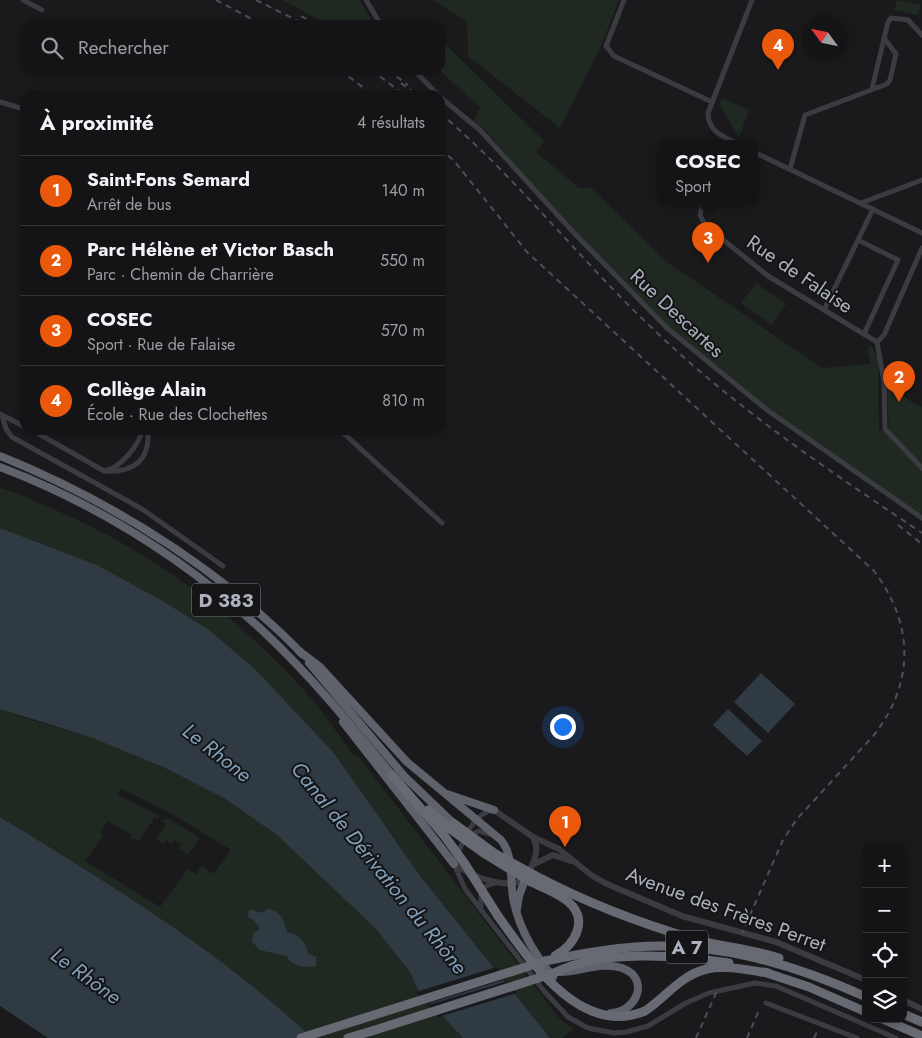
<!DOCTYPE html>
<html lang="fr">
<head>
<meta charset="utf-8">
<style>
	body { margin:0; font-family:Jost,sans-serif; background:#1d1d1f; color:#f1f3f6 }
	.controls { position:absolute; right:15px; bottom:15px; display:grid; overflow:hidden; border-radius:10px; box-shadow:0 2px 8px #0003 }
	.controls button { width:45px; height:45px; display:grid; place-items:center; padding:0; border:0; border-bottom:1px solid #333335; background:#141416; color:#f1f3f6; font:25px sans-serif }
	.compass { position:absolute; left:802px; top:15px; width:45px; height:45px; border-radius:50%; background:#141416; box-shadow:0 2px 8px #0003; rotate:303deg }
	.you { position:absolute; left:562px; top:726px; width:18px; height:18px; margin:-12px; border:4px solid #fff; border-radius:50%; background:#1a73e8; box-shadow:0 0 0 8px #1a73e833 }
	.badge { display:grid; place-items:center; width:32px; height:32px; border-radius:50%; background:#ea580c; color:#fff; font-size:16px; font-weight:700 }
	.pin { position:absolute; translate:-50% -41px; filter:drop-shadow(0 1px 2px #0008) }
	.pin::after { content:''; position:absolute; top:26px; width:18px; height:15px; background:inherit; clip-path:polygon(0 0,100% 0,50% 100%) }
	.popup { position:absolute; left:658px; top:140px; width:100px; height:65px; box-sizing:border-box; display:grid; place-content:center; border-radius:10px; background:#141416; filter:drop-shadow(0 1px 4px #0005); font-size:16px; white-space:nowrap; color:#9d9ea1 }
	.popup b { font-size:19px; color:#f1f3f6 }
	.popup::after { content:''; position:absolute; left:50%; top:100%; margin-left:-10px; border:10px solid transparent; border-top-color:#141416 }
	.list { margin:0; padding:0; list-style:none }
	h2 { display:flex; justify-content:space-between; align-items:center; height:65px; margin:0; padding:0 20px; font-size:21px }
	h2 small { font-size:16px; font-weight:400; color:#9d9ea1 }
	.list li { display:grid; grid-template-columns:32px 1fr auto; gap:15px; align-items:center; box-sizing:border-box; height:70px; padding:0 20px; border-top:1px solid #333335 }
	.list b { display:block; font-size:19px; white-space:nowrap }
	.list p { margin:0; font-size:16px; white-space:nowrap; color:#9d9ea1 }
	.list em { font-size:16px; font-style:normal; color:#9d9ea1 }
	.icon { flex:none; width:28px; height:28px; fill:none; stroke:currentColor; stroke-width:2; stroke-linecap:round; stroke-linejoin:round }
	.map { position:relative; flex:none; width:922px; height:1038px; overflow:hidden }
	.search { position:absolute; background:#141416; box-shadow:0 2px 8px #0003; left:20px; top:20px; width:425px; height:55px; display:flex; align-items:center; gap:12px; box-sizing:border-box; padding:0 18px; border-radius:15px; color:#9d9ea1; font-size:19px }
	.panel { position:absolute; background:#141416; box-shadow:0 2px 8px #0003; left:20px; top:90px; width:425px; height:345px; border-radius:15px }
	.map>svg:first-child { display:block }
	.green { fill:#202921; fill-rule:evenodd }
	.water { fill:#2f3a42 }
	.pier { fill:#1a1a1d }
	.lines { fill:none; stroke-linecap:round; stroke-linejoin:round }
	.minor { stroke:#3b3c42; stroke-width:5 }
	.tertiary { stroke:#3b3c42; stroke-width:6 }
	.trunk { stroke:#5f626a; stroke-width:8 }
	.motorway { stroke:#676a73; stroke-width:9 }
	.rail { stroke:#4e5057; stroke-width:2; stroke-dasharray:6 5; stroke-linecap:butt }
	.motorway-bridge { stroke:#676a73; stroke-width:9 }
	.labels { text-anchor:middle; stroke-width:4; stroke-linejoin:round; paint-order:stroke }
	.shield { fill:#151518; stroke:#7f828c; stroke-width:1 }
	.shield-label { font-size:19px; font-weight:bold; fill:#acb1bd }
	.street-label { font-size:20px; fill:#acb1bd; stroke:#151518 }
	.water-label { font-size:21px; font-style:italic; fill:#829fb9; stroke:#151518 }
</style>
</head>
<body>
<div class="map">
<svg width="922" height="1038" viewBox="0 0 922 1038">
	<rect width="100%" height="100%" fill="#1a1a1d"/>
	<g class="green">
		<path d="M283 0H360L374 25H328Z"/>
		<path d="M433 0H619L603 41 560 128 468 56 467 22Z"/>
		<path d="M897 0 921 5 918 15 894 10Z"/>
		<path d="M440 39 544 141 536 152 579 188H591L667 262 822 368 871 364 867 350 871 345 878 358 879 431 889 428 886 372 893 373C895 390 906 401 922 407V515C862 475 802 435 745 391 651 318 564 226 489 134L474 121 480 107 439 70Z"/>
		<path d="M721 98 749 110 739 137 720 106Z"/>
		<path d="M756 283 786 304 772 325 741 303Z"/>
		<path d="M0 488C16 492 31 500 46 506 149 548 239 617 312 699 327 717 339 736 353 754L359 757 559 1018 574 1029 562 1038H550L421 877 334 753 256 670 161 600 97 565 0 528Z"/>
		<path d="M0 707 21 717 90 737 163 767 224 798 277 835 376 929 410 972 418 990 463 1038H324L320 1035 322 1038H312C219 950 108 885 0 817ZM121 788 172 814 231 850 214 874 202 866 196 874 188 869 160 907 85 861 103 836 100 832 108 821 132 835 130 838 139 840 155 817 159 819V815L118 795Z"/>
		<path d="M165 819H169L200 838 188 855 179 848 181 845 175 840 171 843 166 840 164 844 156 839 166 824 162 821Z"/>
	</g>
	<g class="water">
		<path d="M0 528 97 565 161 600 209 630 256 670 334 753 421 877 550 1038H463L418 990 410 972 376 929 277 835 224 798 163 767 90 737 0 709Z"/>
		<path d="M761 673 795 704 768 733 734 702Z"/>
		<path d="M728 709 762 741 747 756 713 725Z"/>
		<path d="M0 817C109 884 219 950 312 1038H48L0 1006Z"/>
		<path d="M249 909 262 913 267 909C280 910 285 921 287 932 300 936 304 939 308 953L316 957V966C306 968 291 967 287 956L259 950 252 941 253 934 260 928 254 920 248 917Z"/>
	</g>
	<g class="pier">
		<path d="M497 967 506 979 427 1004 416 992Z"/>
		<path d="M508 981 517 993 438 1017 428 1005Z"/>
	</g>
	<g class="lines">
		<g class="minor">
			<path d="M23 0 42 10"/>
			<path d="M366 0 381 25"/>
			<path d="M624 0 606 46 614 56 712 102"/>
			<path d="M414 70 438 95"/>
			<path d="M872 89 888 22 891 18 908 20 922 35"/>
			<path d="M440 97 480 130 574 233 668 329 767 410 922 518"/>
			<path d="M0 102 20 108"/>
			<path d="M739 144C724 137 708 132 708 113L752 0"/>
			<path d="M754 152 922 233"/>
			<path d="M790 169 805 115 887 84 890 80 896 54 884 38"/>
			<path d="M703 202 700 215 705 225 768 276 877 342"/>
			<path d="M861 203 922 180"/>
			<path d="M858 240 898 260 864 334"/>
			<path d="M824 310 873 209"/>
			<path d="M877 342 884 382 885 429 922 468"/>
			<path d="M877 342 884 335 922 248"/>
			<path d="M0 414 25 427"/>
			<path d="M2 415 6 429 12 437 142 509 223 566"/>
			<path d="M32 430 104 471C133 473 150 461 148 430"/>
			<path d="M340 430 442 523"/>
			<path d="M107 470C121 467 140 444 142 430"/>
			<path d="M493 810C472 813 460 847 454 864L465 889 544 991 568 1017 588 1028 614 1033 626 1032 648 1026 686 1003 709 993 755 983 776 986 896 1038"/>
			<path d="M469 836 479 831 491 835"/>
			<path d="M481 908V892L486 886 495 883"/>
			<path d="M766 1003 857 1038"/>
		</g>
		<g class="tertiary">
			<path d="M494 810 533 837 559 849 591 875 607 884 682 916 776 942 866 980"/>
			<path d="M454 864C468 875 511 893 526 877 529 874 531 867 533 863 537 853 538 847 533 837"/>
			<path d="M532 865 553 855 571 861"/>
			<path d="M903 1000 922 1009"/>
		</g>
		<g class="trunk">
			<path d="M0 456C84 490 161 534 232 590 256 610 281 631 302 654"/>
			<path d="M0 467C97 504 187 561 263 631 310 675 351 725 392 775"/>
			<path d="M299 651 320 667 407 762 501 840C515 857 509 883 514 903 521 933 535 954 553 977"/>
			<path d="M309 663 405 777 453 823"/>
			<path d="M343 722 454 864"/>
			<path d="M447 794 494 810"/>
			<path d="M517 909 519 896 526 877"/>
			<path d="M560 972C580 972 602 961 622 968 650 978 638 1011 611 1013"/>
		</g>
		<g class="motorway">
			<path d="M392 775 443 834"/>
			<path d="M428 810 449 828"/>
			<path d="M534 875C585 902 639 923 694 939 722 947 751 949 779 958"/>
			<path d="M531 882C542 887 556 892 566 900 590 918 576 944 555 956"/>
			<path d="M498 916C529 959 580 1038 645 1011 667 996 681 975 707 969 727 965 748 970 768 973"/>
			<path d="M545 961C575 955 604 949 635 947 716 941 793 964 866 997"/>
			<path d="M764 972 809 987 866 1012"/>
			<path d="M554 973C602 949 678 955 729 963"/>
			<path d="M903 1014 922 1022"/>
			<path d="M883 1019 922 1036"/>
			<path d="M348 1038 372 1031"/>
		</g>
		<g class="rail">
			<path d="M216 0 263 25"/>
			<path d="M256 0 306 25"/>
			<path d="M301 16 317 25"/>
			<path d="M340 70 373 95"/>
			<path d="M371 70 405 95"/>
			<path d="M388 70 408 85"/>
			<path d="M401 83 417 95"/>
			<path d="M440 113C517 178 579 259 652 328 734 407 828 470 922 533"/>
			<path d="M440 148 455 162 527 252 874 571C914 624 915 682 874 735L797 819 783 840 742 933"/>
			<path d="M898 525 922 544"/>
			<path d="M696 1038 717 991"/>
			<path d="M747 1038 760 1008"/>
			<path d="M814 1038 817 1032"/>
		</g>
		<g class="motorway-bridge">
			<path d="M453 823 494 853 534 875"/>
			<path d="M449 828 485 854 531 882"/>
			<path d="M443 834 465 864 498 916"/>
			<path d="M372 1031 554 973"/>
			<path d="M301 1038 545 961"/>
		</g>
	</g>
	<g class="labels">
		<g class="shield">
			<rect x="192" y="583.5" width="68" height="33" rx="4"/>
			<rect x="666" y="930.5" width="42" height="33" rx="4"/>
		</g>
		<g class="shield-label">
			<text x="226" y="607">D 383</text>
			<text x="687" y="954">A 7</text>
		</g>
		<g class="street-label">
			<text transform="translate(800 274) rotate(34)" y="7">Rue de Falaise</text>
			<text transform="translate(677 313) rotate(43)" y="7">Rue Descartes</text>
			<text transform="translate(726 909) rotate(20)" y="7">Avenue des Frères Perret</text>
		</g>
		<g class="water-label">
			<text transform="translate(217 753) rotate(38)" y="7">Le Rhone</text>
			<text transform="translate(379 868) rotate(51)" y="7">Canal de Dérivation du Rhône</text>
			<text transform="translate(86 976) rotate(36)" y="7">Le Rhône</text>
		</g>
	</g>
</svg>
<div class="controls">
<button>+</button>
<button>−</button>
<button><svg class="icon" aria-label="locate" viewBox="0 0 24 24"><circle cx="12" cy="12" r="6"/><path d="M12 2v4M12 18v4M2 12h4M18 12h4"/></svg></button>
<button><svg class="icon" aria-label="layers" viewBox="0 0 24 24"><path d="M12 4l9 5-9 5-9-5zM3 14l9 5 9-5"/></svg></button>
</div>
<svg class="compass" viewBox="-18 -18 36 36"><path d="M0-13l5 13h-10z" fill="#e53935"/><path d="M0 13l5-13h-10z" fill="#9d9ea1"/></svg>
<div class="you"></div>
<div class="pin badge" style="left:565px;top:847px">1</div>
<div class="pin badge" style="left:899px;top:402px">2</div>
<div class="pin badge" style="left:708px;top:263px">3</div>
<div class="popup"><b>COSEC</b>Sport</div>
<div class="pin badge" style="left:778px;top:70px">4</div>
<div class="search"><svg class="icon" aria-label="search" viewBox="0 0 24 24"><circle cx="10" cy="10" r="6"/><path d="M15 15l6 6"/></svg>Rechercher</div>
<section class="panel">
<h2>À proximité<small>4 résultats</small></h2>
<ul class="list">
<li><span class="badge">1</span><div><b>Saint-Fons Semard</b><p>Arrêt de bus</p></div><em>140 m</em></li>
<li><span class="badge">2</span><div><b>Parc Hélène et Victor Basch</b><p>Parc · Chemin de Charrière</p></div><em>550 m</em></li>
<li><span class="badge">3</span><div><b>COSEC</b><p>Sport · Rue de Falaise</p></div><em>570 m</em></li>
<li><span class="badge">4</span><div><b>Collège Alain</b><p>École · Rue des Clochettes</p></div><em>810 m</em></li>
</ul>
</section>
</div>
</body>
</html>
